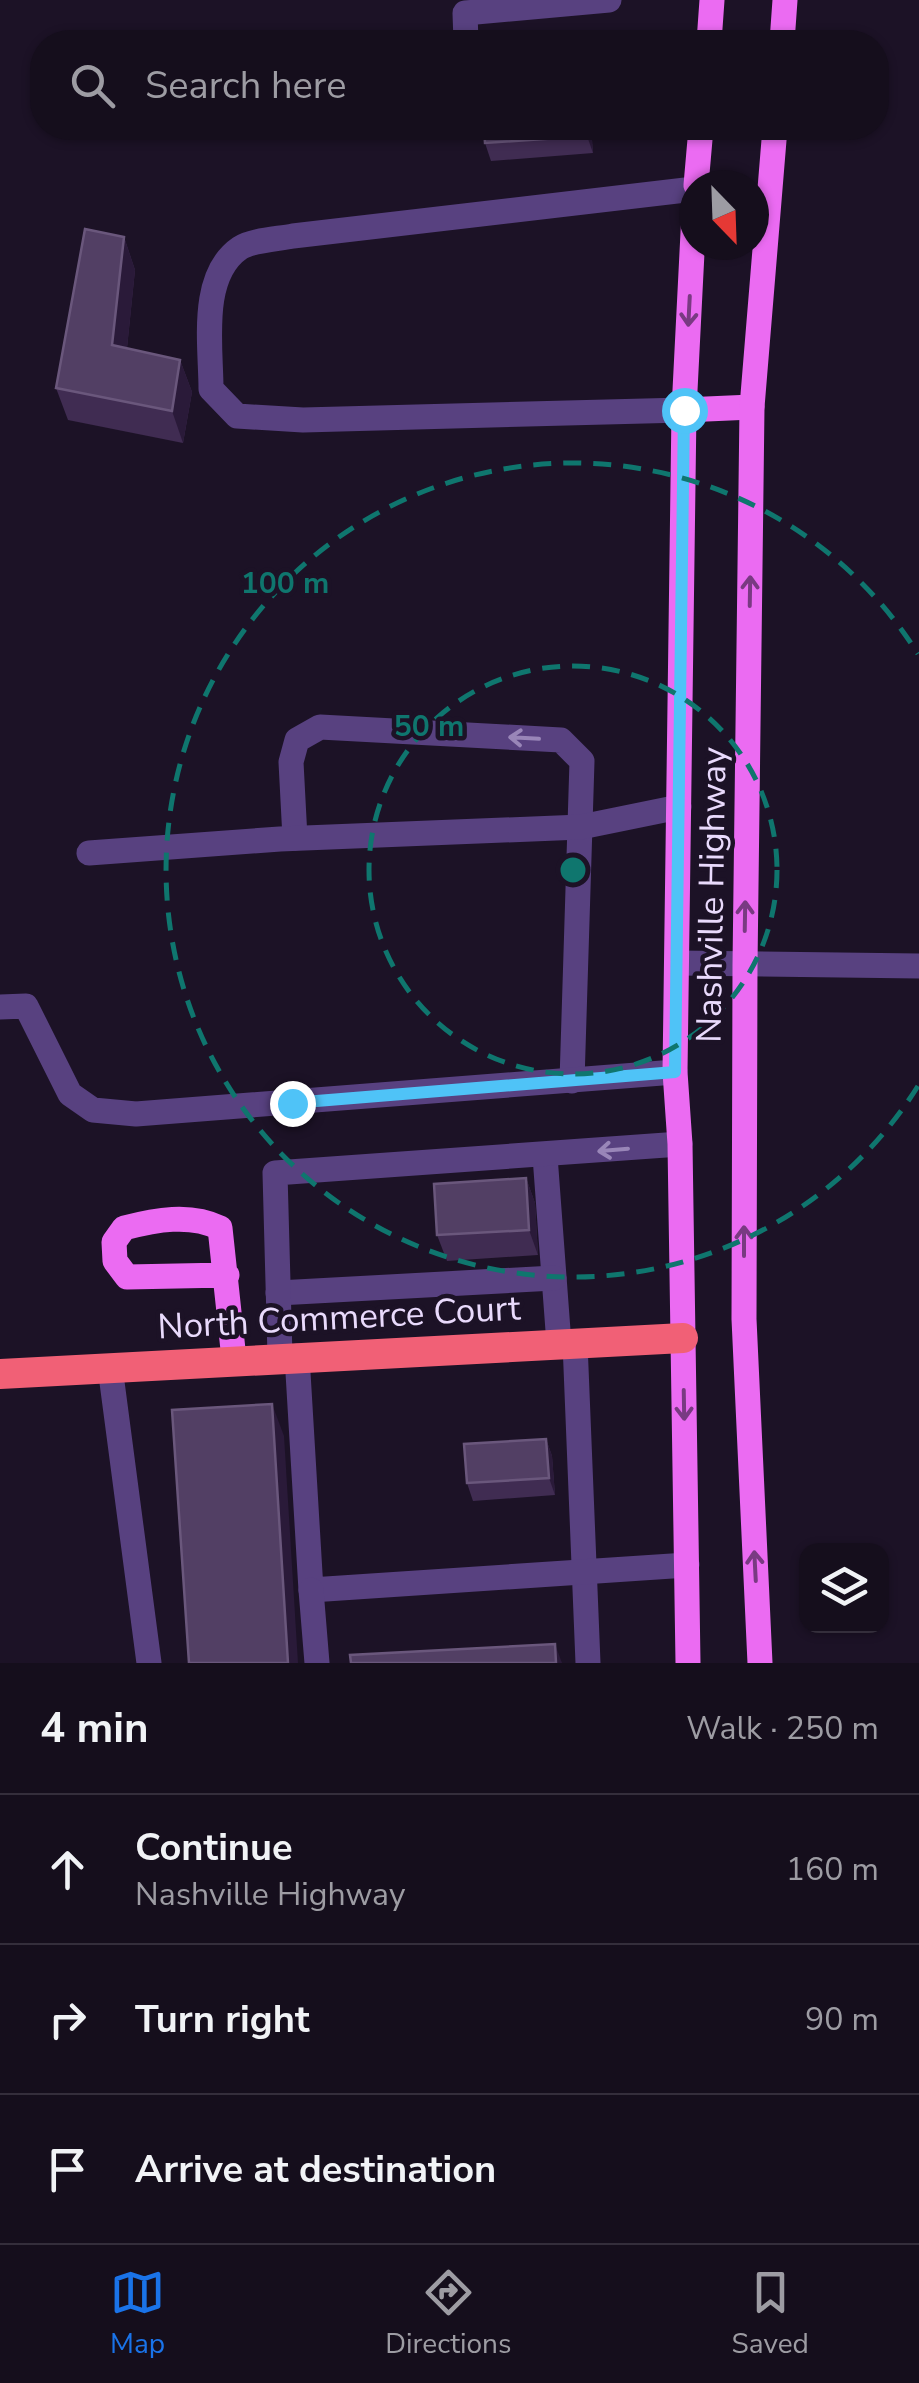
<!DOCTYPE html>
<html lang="en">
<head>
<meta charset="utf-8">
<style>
	body { margin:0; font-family:"Nunito Sans",sans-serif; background:#1e1725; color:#f1f3f6 }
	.controls { position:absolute; right:30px; bottom:30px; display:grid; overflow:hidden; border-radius:20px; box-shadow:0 2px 8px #0004 }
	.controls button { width:90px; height:90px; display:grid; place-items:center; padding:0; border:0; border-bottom:2px solid #342e3b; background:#150e1c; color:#f1f3f6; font:50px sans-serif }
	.compass { position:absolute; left:679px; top:170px; width:90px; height:90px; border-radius:50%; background:#150e1c; box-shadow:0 2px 8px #0004; rotate:157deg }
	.stop { position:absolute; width:30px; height:30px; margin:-22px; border:8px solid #4fc3f7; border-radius:50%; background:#fff }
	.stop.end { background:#4fc3f7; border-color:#fff; box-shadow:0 2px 10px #0008 }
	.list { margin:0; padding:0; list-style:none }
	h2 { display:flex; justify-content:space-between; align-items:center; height:130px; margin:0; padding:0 40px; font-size:42px }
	h2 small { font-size:32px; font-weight:400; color:#9d9ca3 }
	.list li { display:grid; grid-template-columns:65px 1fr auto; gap:30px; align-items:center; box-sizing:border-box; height:150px; padding:0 40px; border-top:2px solid #342e3b }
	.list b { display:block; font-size:38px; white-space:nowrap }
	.list p { margin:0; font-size:32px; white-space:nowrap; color:#9d9ca3 }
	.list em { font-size:32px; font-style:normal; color:#9d9ca3 }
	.icon { flex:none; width:55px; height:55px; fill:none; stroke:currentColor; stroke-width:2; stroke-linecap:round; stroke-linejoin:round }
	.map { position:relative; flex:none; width:919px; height:1663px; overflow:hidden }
	.search { position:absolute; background:#150e1c; box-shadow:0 2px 8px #0004; left:30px; right:30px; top:30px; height:110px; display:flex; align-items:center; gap:25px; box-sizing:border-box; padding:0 35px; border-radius:40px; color:#9d9ca3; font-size:38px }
	.sheet { height:580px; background:#150e1c }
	nav { display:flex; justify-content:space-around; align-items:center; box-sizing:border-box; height:140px; border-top:2px solid #342e3b; background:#150e1c; font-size:28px; color:#9d9ca3 }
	nav a { display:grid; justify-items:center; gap:5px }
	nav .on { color:#1a73e8 }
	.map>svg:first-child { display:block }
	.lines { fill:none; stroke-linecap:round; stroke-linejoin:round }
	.minor { stroke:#584180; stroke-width:25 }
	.major { stroke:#eb6bf2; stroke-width:25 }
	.highway { stroke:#f16076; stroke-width:30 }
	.wall { fill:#402c52 }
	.shaded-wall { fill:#2a1a39 }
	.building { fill:#523f64; stroke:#6a577c; stroke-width:2.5 }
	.oneway { stroke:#793a82 }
	.oneway2 { stroke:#9986b8 }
	.route { stroke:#4fc3f7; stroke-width:12 }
	.ring { fill:none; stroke:#0f766e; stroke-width:5; stroke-dasharray:18 12 }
	.labels { text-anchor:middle; stroke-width:9; stroke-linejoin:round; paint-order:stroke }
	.street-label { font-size:35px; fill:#e9dafc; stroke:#1c1226 }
	.centre { fill:#0f766e; stroke:#1c1226; stroke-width:5 }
	.ring-label { font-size:30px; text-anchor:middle; font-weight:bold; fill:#0f766e; stroke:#1c1226; stroke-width:9; stroke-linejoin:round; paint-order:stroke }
</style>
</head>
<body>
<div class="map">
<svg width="919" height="1663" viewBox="0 0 919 1663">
	<rect width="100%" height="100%" fill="#1c1226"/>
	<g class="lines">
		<g class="minor">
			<path d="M466 42 465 13 609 0"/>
			<path d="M684 410 303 420 237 416 211 389C211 346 199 276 240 248 252 240 278 239 293 236L694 189"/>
			<path d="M295 838 291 762 297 740 320 727 561 740 582 761 572 1081"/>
			<path d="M89 853 280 839 581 827 679 807"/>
			<path d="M677 963 919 966"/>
			<path d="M0 1007 26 1006 70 1094 93 1110 136 1114 675 1072"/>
			<path d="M545 1156 559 1344"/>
			<path d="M278 1293 554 1278"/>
			<path d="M575 1343 588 1663"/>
			<path d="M280 1356 275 1173 680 1144"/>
			<path d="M297 1356 311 1590 687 1565"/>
			<path d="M110 1367 149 1663"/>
			<path d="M311 1590 317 1663"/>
		</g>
		<g class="major">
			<path d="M709 42 712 0"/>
			<path d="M782 42 785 0"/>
			<path d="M696 185 701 128"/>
			<path d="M684 410 752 407"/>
			<path d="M227 1275 127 1277 115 1261 114 1242 124 1228C155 1220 190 1213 220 1228L234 1359"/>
			<path d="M688 1663 680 1144 675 1072 684 410 694 213"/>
			<path d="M760 1663 744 1319 745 966 752 407 775 128"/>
		</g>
		<path class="highway" d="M0 1374 683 1338"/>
	</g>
	<g class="wall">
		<path d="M484 128H591L593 153 491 161 485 143Z"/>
		<path d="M124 237 135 270 127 348 180 360 192 392 183 443 68 420 56 388Z"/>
		<path d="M526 1178 535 1203 538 1255 447 1261 437 1235Z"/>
		<path d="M546 1439 552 1456 555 1495 473 1501 467 1483Z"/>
	</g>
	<g class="shaded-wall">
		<path d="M586 128H591L593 153 587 136Z"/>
		<path d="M124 237 135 270 124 377 112 345Z"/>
		<path d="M180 360 192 392 183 443 172 411Z"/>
		<path d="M526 1178 535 1203 538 1255 529 1230Z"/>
		<path d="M272 1404 284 1436 298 1663H288Z"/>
		<path d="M546 1439 552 1456 555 1495 549 1478Z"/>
		<path d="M555 1644 562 1663H556Z"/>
	</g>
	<g class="building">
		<path d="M484 128H586L587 136 485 143Z"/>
		<path d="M85 229 124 237 112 345 180 360 172 411 56 388Z"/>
		<path d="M526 1178 529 1230 437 1235 434 1184Z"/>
		<path d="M272 1404 288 1663H189L172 1410Z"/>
		<path d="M546 1439 549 1478 467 1483 464 1444Z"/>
		<path d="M555 1644 556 1663H351L350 1655Z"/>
	</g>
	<defs><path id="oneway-shaft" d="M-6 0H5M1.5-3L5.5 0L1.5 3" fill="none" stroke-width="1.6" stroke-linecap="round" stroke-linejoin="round" transform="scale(2.5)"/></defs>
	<g class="oneway">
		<use href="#oneway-shaft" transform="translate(689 311) rotate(93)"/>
		<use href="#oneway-shaft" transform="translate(750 591) rotate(-89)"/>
		<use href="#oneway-shaft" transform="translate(745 916) rotate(-89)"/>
		<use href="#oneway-shaft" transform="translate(744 1241) rotate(-90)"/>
		<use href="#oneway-shaft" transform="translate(684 1405) rotate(89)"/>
		<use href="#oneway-shaft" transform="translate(755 1566) rotate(-93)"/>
	</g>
	<g class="oneway2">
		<use href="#oneway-shaft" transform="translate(524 738) rotate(-177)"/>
		<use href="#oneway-shaft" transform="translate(613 1150) rotate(175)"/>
	</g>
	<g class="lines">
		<path class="route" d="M292 1103 675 1072 684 410"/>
	</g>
	<g class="ring">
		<circle cx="573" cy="870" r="204"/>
		<path d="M918 1086A407 407 0 1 1 918 654"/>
	</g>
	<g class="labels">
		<g class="street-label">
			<text transform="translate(711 895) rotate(-89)" y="12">Nashville Highway</text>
			<text transform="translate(339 1317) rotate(-3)" y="12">North Commerce Court</text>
		</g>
	</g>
	<circle cx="573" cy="870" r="15" class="centre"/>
	<g class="ring-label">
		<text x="285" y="593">100 m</text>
		<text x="429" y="736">50 m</text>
	</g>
</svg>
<div class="controls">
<button><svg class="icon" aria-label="layers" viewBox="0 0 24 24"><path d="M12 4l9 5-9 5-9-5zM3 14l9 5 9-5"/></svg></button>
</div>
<svg class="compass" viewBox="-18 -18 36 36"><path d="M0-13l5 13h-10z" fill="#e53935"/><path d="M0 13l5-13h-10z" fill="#9d9ca3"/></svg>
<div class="stop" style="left:684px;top:410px"></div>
<div class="stop end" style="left:292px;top:1103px"></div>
<div class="search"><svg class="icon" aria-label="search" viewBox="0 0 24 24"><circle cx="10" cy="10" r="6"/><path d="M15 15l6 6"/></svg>Search here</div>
</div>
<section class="sheet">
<h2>4 min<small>Walk · 250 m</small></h2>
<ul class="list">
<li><svg class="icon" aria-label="ahead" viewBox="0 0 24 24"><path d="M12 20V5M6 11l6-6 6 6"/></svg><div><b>Continue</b><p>Nashville Highway</p></div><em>160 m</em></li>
<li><svg class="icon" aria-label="right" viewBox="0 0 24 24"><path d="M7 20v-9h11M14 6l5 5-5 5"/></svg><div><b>Turn right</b></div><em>90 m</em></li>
<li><svg class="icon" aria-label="arrive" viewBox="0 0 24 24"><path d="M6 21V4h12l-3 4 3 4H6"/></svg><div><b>Arrive at destination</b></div></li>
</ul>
</section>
<nav>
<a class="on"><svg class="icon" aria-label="map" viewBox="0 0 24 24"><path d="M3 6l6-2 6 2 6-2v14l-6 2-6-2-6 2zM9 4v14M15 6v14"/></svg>Map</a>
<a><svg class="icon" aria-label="directions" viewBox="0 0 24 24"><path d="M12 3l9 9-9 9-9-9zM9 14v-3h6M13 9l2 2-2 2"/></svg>Directions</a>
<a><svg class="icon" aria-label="saved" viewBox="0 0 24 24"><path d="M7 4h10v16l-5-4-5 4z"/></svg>Saved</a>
</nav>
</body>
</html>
